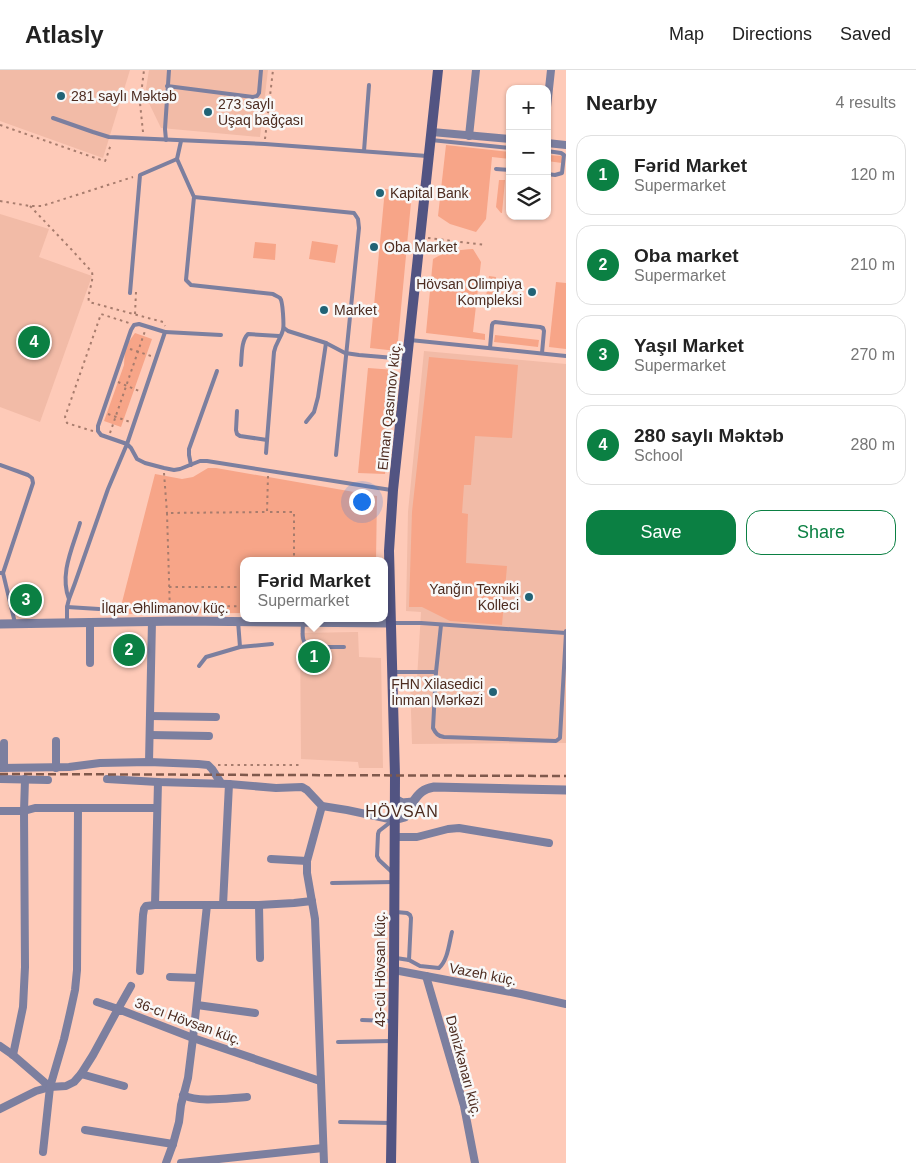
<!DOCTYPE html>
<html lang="en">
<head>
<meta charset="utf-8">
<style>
	body { margin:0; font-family:Arial,sans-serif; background:#f6f6f6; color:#222 }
	.controls { position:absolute; right:15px; top:15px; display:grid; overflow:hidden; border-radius:10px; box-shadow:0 1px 4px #0004 }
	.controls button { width:45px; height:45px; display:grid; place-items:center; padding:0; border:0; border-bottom:1px solid #e0e0e0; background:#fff; color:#222; font:25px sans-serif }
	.you { position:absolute; left:361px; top:431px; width:18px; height:18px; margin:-12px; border:4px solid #fff; border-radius:50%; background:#1a73e8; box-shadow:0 0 0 8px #1a73e833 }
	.badge { display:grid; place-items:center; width:32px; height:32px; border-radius:50%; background:#0b8043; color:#fff; font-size:16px; font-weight:700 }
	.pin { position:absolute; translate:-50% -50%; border:2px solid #fff; box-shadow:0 1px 5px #0006 }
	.popup { position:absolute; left:240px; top:487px; width:148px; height:65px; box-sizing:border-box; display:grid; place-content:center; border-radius:10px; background:#fff; filter:drop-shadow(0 1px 4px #0005); font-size:16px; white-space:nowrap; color:#767676 }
	.popup b { font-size:19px; color:#222 }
	.popup::after { content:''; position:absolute; left:50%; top:100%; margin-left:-10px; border:10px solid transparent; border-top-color:#fff }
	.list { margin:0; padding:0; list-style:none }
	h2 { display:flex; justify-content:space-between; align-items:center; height:65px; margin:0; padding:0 20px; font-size:21px }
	h2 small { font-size:16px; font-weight:400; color:#767676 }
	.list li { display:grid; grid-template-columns:32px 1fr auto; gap:15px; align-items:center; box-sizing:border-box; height:80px; margin:0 10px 10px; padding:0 10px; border:1px solid #e0e0e0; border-radius:15px }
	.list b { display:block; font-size:19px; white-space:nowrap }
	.list p { margin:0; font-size:16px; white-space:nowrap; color:#767676 }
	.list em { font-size:16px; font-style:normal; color:#767676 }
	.actions { display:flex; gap:10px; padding:15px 20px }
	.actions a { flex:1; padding:11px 0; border:1px solid #0b8043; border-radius:15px; text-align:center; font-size:18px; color:#0b8043 }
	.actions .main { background:#0b8043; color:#fff }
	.icon { flex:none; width:28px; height:28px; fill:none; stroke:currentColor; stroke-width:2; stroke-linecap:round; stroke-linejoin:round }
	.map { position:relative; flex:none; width:566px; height:1093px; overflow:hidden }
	header { display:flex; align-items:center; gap:30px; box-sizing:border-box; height:70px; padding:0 25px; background:#fff; border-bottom:1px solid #e0e0e0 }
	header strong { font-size:24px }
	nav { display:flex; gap:28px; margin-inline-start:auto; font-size:18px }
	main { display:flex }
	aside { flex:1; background:#fff }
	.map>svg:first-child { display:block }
	.built { fill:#f2bba7 }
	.green { fill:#f7a588 }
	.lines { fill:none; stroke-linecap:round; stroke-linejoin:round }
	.path { stroke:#a77c6d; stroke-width:2; stroke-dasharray:2.5 4; stroke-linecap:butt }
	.service { stroke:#7c7f9f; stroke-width:4 }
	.minor { stroke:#7c7f9f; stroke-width:8 }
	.tertiary { stroke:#7c7f9f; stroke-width:9 }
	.secondary { stroke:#525482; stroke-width:10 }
	.rail { stroke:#80594c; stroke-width:2.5; stroke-dasharray:8 4; stroke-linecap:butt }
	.poi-dot { fill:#216376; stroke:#f8f8f8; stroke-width:2 }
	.labels { text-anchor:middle; stroke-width:5; stroke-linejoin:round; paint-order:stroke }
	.poi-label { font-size:14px; fill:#4d2c20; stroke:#f8f8f8; text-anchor:start }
	.street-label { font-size:14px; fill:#4d2c20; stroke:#f8f8f8 }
	.quarter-label { font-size:16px; letter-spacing:1px; fill:#4d2c20; stroke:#f8f8f8 }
</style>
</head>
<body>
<header>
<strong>Atlasly</strong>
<nav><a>Map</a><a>Directions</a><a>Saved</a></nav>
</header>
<main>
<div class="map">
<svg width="566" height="1093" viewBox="0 0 566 1093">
	<rect width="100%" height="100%" fill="#fecab8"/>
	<g class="built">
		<path d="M0 0H130L103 88 0 51Z"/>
		<path d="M149 0H268L260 67 161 58 145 25Z"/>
		<path d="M0 144 49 159 39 187 92 206 40 352 0 337Z"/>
		<path d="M424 281 566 294V673L412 674 410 609H417L421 542 406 541 408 442Z"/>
		<path d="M358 562 359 587 381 588 383 698H359L358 692 301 689 300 563Z"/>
	</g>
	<g class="green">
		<path d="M446 75 510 82V89L492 87 486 149 476 162 450 154 438 146Z"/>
		<path d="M547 85 563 86 562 93 547 91Z"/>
		<path d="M499 110H505L502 143H501L496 137Z"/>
		<path d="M385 119 412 122 397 281 370 278Z"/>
		<path d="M312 171 338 175 335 193 309 189Z"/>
		<path d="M255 172 276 174 275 190 253 188Z"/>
		<path d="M473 179 481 192 473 262 485 264V270L426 263 433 189C446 181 458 180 473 179Z"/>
		<path d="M489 206 496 207 493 235 485 234Z"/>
		<path d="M556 212 566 213V279L549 277Z"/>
		<path d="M135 263 152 269 121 357 104 351 124 295 125 277Z"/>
		<path d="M495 265 539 270 538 277 494 272Z"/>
		<path d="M429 287 518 295 512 368 475 366 471 415H464L462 443 468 444 466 493 507 496 502 555 450 551 422 537H409L412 442Z"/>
		<path d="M368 298 395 300 385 404 358 403Z"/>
		<path d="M208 398H216L377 426 376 491H244V543L119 544 155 404 182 409 193 407Z"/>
	</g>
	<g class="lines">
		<g class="path">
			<path d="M0 55 101 90 105 91 106 89 111 74"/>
			<path d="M143 62 140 33 144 0"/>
			<path d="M265 69 273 0"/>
			<path d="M0 131 30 136H42L133 107"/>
			<path d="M30 136 71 179 92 202C94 213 87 222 89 232L163 252 165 256"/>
			<path d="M428 168 486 175"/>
			<path d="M135 244 136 222"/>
			<path d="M130 279 151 286"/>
			<path d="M118 312 139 321"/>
			<path d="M108 344 130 352"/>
			<path d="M93 361 89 360 67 353 65 347 101 244 129 253"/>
			<path d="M110 363 145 261"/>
			<path d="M164 403 167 443"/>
			<path d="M268 406 267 442H294V491"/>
			<path d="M169 517H244"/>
			<path d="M104 539 244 536"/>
			<path d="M170 543 167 443 267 442"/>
			<path d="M218 695H299"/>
		</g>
		<g class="service">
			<path d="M167 16 253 27 257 26 259 23 261 0"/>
			<path d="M53 48 93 62 109 67 265 74 427 86"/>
			<path d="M166 70 165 59 169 0"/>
			<path d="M431 70 510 78"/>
			<path d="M364 81 369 15"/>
			<path d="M547 81 561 83 564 85 562 103 555 105 547 104"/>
			<path d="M177 89 194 127 186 210 191 215 273 224C274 225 279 227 280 228 283 231 284 256 283 260 281 268 276 272 274 282L266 383"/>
			<path d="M496 99 510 100"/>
			<path d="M194 127 354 143 358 149 359 158 336 385"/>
			<path d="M130 223 140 105 177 89 181 71"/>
			<path d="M284 258 288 261 326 273 345 283 359 285 406 289"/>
			<path d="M165 262 221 265"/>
			<path d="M410 270 566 286"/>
			<path d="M490 278 492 255 493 253 495 252 540 257 543 258 544 261 542 283"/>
			<path d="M241 295C242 285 241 271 248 264L279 266"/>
			<path d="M237 341 236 360 237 364 240 366 267 370"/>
			<path d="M306 352 314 342 318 327 326 273"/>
			<path d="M0 395 28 405 32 408 33 413 3 503"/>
			<path d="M191 395 189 385V379L217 301"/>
			<path d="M0 503H3L15 553"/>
			<path d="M69 529C59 504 73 477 80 453"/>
			<path d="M67 537 99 539"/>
			<path d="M238 551 240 577"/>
			<path d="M67 552V537L69 529 75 513 108 419 127 374 165 262 139 254 134 255 131 260 98 356V361L101 365 127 374 131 378 137 389 145 393 164 398 174 400 180 399 200 391H207L391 420"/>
			<path d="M303 552C303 561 300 573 310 577H344"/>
			<path d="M393 553H421L566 563V561"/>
			<path d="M441 555 436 602 433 658C436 664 438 666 444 667L556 671 560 668 566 563"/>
			<path d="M199 596 206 587 240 577 272 574"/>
			<path d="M394 602H436"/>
			<path d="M392 751 379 761 378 764 377 786 379 790 393 803"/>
			<path d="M332 813 394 812"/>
			<path d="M396 842 407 843 410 845 411 848 409 890"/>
			<path d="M396 888 409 890 420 896 439 898C448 890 449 873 452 862"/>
			<path d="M362 950 391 951"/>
			<path d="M338 972 391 971"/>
			<path d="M340 1052 392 1053"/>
		</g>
		<g class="minor">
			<path d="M547 37 551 0"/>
			<path d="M432 62 510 69"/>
			<path d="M469 66 476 0"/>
			<path d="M547 73 566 75"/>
			<path d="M90 552V593"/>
			<path d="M150 646 216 647"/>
			<path d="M150 665 209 666"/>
			<path d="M149 692 152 551"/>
			<path d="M0 698 69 697 100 693 149 692 198 694 208 695 212 699 221 713"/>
			<path d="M4 698V673"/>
			<path d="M56 698V671"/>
			<path d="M0 709 48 710"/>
			<path d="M107 709 158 712 229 714 276 718 302 717 307 720 322 736 347 740 394 750"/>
			<path d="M322 736 307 791V803L315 849 324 1093"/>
			<path d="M0 741H24L35 738H157"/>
			<path d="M394 767H417L448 759 459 758 549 773"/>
			<path d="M271 789 307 791"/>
			<path d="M155 835 158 712"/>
			<path d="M223 835 229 714"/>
			<path d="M259 835 260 888"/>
			<path d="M394 900 521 924 566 934"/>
			<path d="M140 901 143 845 144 839 146 836 155 835H259L294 833 312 831"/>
			<path d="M426 906 464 1036 475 1093"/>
			<path d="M170 907 199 908"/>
			<path d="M97 932 118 939 131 916"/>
			<path d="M197 935 255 943"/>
			<path d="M0 976 13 985 50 1017"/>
			<path d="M13 985 23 937 25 897 24 741 25 709"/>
			<path d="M81 1004 124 1016"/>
			<path d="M183 1025C200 1033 228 1028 247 1027"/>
			<path d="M0 1039 36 1021 50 1017 66 1016 74 1012 81 1004 93 985 118 939 193 968 320 1011"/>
			<path d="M85 1060 173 1074"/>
			<path d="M43 1082 50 1017 64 969 70 943 75 920 77 900 78 738"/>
			<path d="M166 1093 173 1074 179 1052 181 1035 188 1008 193 968 207 835"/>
			<path d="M181 1093 323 1078"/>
		</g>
		<g class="tertiary">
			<path d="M0 554 180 551 390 553"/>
			<path d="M413 732C419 723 423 719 434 717L566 720"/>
			<path d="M394 750 405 747 413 732 402 733 395 729"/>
		</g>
		<path class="secondary" d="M391 1093 394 900 395 706 389 481 393 420 438 0"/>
		<path class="rail" d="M0 704 566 706"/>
	</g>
	<g class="poi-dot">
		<circle cx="61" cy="26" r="5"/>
		<circle cx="208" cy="42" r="5"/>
		<circle cx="380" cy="123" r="5"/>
		<circle cx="374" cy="177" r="5"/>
		<circle cx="532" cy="222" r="5"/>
		<circle cx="324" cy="240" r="5"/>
		<circle cx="529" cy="527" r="5"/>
		<circle cx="493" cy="622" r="5"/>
	</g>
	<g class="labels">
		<g class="poi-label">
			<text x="71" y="31">281 saylı Məktəb</text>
			<text x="218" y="39">273 saylı<tspan x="218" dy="16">Uşaq bağçası</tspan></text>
			<text x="390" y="128">Kapital Bank</text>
			<text x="384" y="182">Oba Market</text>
			<text x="522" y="219" text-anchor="end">Hövsan Olimpiya<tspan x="522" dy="16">Kompleksi</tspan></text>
			<text x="334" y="245">Market</text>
			<text x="519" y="524" text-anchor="end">Yanğın Texniki<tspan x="519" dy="16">Kolleci</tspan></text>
			<text x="483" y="619" text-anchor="end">FHN Xilasedici<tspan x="483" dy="16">İnman Mərkəzi</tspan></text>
		</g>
		<g class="street-label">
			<text transform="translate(389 336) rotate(-84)" y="5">Elman Qasımov küç.</text>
			<text x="165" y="543">İlqar Əhlimanov küç.</text>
			<text transform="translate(380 899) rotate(-90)" y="5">43-cü Hövsan küç.</text>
			<text transform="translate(483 904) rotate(11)" y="5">Vazeh küç.</text>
			<text transform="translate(188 951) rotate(20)" y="5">36-cı Hövsan küç.</text>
			<text transform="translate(464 996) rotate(75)" y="5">Dənizkənarı küç.</text>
		</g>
		<g class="quarter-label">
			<text x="402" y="747">HÖVSAN</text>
		</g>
	</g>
</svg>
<div class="controls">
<button>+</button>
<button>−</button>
<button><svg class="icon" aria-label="layers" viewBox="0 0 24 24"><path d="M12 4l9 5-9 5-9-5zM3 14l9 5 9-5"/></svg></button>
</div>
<div class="you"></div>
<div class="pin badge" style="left:314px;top:587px">1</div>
<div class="popup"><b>Fərid Market</b>Supermarket</div>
<div class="pin badge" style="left:129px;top:580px">2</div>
<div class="pin badge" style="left:26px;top:530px">3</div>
<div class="pin badge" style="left:34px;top:272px">4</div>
</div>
<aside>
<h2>Nearby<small>4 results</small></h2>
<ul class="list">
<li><span class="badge">1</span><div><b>Fərid Market</b><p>Supermarket</p></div><em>120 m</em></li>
<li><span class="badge">2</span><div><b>Oba market</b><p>Supermarket</p></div><em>210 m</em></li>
<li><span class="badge">3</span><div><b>Yaşıl Market</b><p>Supermarket</p></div><em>270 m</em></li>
<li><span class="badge">4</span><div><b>280 saylı Məktəb</b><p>School</p></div><em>280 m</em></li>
</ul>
<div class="actions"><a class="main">Save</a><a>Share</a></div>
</aside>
</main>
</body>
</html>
